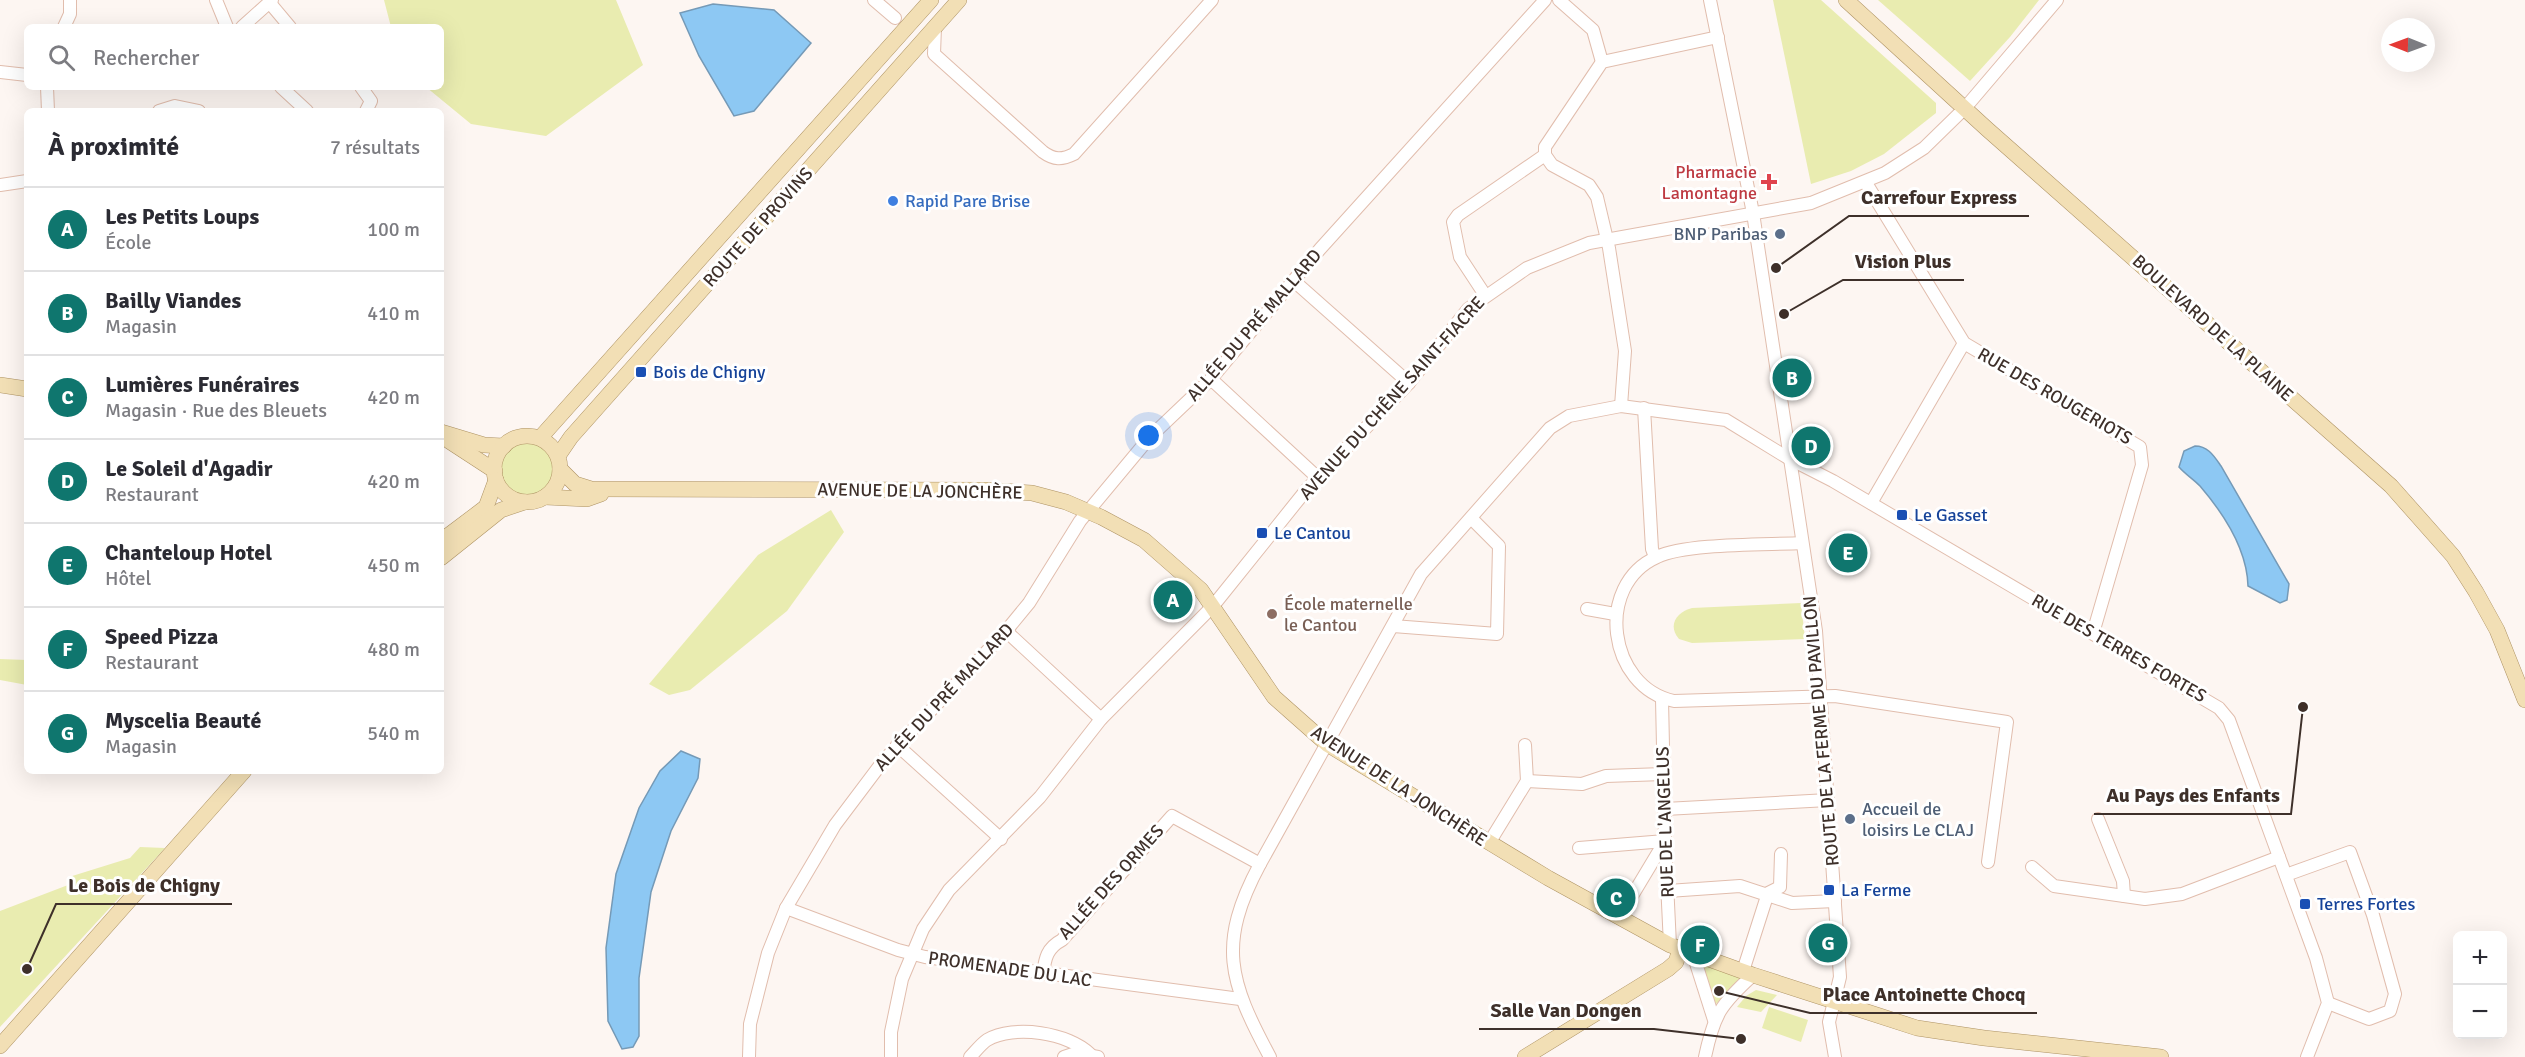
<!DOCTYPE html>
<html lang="fr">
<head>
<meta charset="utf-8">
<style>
	body { margin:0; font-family:Signika,sans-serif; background:#f2f2f3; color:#2b2b33 }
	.controls { position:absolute; right:18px; bottom:18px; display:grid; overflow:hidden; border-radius:9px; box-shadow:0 6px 24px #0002 }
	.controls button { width:54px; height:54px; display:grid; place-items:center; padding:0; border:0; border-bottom:2px solid #e1e1e2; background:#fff; color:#2b2b33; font:30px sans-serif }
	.compass { position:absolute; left:2381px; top:18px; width:54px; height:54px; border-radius:50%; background:#fff; box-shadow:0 6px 24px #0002; rotate:271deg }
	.you { position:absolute; left:1149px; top:436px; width:21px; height:21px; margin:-15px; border:4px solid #fff; border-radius:50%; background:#1a73e8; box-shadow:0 0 0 9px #1a73e833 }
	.badge { display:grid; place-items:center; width:39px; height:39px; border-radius:50%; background:#0f766e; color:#fff; font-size:20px; font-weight:700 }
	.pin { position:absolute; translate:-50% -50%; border:3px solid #fff; box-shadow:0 2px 6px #0006 }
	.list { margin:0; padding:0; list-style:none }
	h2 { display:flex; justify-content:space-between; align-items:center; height:78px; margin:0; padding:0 24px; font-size:26px }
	h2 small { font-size:20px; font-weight:400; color:#7c7c81 }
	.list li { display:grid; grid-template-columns:39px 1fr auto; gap:18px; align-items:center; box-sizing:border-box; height:84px; padding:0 24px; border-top:2px solid #e1e1e2 }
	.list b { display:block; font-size:22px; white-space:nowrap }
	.list p { margin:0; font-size:20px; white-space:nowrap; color:#7c7c81 }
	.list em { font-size:20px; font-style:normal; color:#7c7c81 }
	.icon { flex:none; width:33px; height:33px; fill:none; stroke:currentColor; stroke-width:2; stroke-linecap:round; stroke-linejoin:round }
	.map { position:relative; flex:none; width:2525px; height:1057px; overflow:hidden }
	.search { position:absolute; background:#fff; box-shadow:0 6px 24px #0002; left:24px; top:24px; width:420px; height:66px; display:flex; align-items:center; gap:15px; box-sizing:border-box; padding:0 21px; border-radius:9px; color:#7c7c81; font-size:22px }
	.panel { position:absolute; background:#fff; box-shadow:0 6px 24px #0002; left:24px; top:108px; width:420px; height:666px; border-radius:9px }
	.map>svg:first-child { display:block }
	.green { fill:#e9ecb0 }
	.water { fill:#8dc8f3; stroke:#759ab7; stroke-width:1.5 }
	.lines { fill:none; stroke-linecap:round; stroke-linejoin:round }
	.minor-casing { stroke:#e1bdad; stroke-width:14 }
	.major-casing { stroke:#ae9364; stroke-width:16 }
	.minor { stroke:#fff; stroke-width:12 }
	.major { stroke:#f2dfb5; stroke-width:15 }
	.health-dot { fill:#e0444e; stroke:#fff; stroke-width:2 }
	.shop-dot { fill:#3f7fe0; stroke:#fff; stroke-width:2 }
	.service-dot { fill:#5c6f8a; stroke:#fff; stroke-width:2 }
	.transit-dot { fill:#1a4fb4; stroke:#fff; stroke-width:2 }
	.education-dot { fill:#8d6e63; stroke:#fff; stroke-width:2 }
	.labels { text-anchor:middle; stroke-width:6; stroke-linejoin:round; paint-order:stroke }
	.health-label { font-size:18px; fill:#be3a42; stroke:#fff; text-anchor:end }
	.shop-label { font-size:18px; fill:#366cbe; stroke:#fff; text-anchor:start }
	.street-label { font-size:18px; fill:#3e302a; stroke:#fff }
	.service-label { font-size:18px; fill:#4e5e75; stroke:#fff; text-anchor:end }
	.transit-label { font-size:18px; fill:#164399; stroke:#fff; text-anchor:start }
	.education-label { font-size:18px; fill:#785e54; stroke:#fff; text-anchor:start }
	.leader { fill:none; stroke:#3e302a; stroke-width:2 }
	.callout-dot { fill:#3e302a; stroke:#fff; stroke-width:2 }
	.callout-label { font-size:20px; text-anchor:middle; font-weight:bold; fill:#3e302a; stroke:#fff; stroke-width:6; stroke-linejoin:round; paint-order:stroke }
</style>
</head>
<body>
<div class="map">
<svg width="2525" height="1057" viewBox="0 0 2525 1057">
	<rect width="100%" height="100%" fill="#fdf6f2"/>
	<g class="green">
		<path d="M384 0H616L643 65 546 136 471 124 426 87H441V27H391Z"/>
		<path d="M1773 0H1821L1936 103V113L1884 154 1851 171 1811 184Z"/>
		<path d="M1878 0H2039L2010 37 1970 81Z"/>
		<circle cx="527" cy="470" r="27"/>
		<path d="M831 510 844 532 787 611 690 690 669 695 649 684 758 555Z"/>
		<path d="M1801 603 1805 639 1692 643 1679 639C1667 625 1677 612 1692 608Z"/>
		<path d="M0 659 27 660V685L0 680Z"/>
		<path d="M140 847 165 848 0 1027V911L68 885 69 877 130 858Z"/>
		<path d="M1700 960 1739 976V982L1716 1004 1713 1003Z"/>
		<path d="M1756 990 1777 995 1761 1012 1737 1007 1746 996Z"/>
		<path d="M1769 1007 1808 1020 1801 1042 1762 1028Z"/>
	</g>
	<g class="water">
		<path d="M713 4 774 10 811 43 754 111 734 116 699 56 680 13Z"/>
		<path d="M2195 446C2208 446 2214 456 2221 466L2289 584 2287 600 2280 603 2248 586C2247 549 2224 514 2200 486 2193 479 2185 474 2179 467L2184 451Z"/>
		<path d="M681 751 700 759 698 778 671 831 651 892 639 978V1036L633 1047 622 1049 608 1021 606 948 616 874 639 808 660 771Z"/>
	</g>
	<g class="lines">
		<defs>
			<g id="minor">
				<path d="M216 0 227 27"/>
				<path d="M874 0 895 18"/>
				<path d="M1559 0 1593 30 1602 62"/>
				<path d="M1710 0 1753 213 1816 631 1840 977 1829 1022 1835 1057"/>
				<path d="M269 2 290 27"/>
				<path d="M64 27 70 14V0"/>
				<path d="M242 27 272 0"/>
				<path d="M935 27 934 54 1043 152C1054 160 1062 160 1074 154L1212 0"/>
				<path d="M0 72 27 75"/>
				<path d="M47 87 48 111"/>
				<path d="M281 87 307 111"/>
				<path d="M361 87 371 101 366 111"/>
				<path d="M159 111 175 106 199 111"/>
				<path d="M1866 183 1964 343 2140 447 2142 465 2093 633"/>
				<path d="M0 185 27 181"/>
				<path d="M1294 281 1409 383"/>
				<path d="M1485 295 1460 257 1453 222 1458 215 1545 155"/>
				<path d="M1211 379 1318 478"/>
				<path d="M1621 406 1625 351 1609 248 1597 197 1589 185 1552 165 1545 155V147L1602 62 1718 37"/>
				<path d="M1644 408 1652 549 1655 557"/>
				<path d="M1871 503 1964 343"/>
				<path d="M1802 543C1767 545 1686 543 1657 557 1594 585 1608 687 1674 701L1835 696 2007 722 1988 862"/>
				<path d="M1587 609 1615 614"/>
				<path d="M1393 626 1497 634 1499 546 1471 518"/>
				<path d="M1006 631 1101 719"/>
				<path d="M1662 699 1665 841 1670 945"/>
				<path d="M897 745 1001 839"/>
				<path d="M1527 781 1582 784 1606 776 1663 774"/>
				<path d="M1665 809 1828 800"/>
				<path d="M2098 819 2123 881 2124 896"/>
				<path d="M1489 843 1527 781 1525 745"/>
				<path d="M1579 848 1665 841"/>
				<path d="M2032 867 2054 886 2145 899 2182 894 2279 857"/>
				<path d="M2286 875 2350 852 2373 915 2395 994 2390 1011 2369 1019 2328 1003"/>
				<path d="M1668 891 1740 886 1792 903 1835 901"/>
				<path d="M786 908 898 950 925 957 1240 999"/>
				<path d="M1620 916 1665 841"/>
				<path d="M1693 954 1714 1020"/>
				<path d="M1743 971 1768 893 1780 887 1781 854"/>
				<path d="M1043 974C1045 958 1047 948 1062 940L1172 816 1260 864"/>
				<path d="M749 1057 750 1024 768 953 786 908 835 825 884 760 1006 631 1029 603 1080 521 1150 437 1211 379 1320 249 1545 0"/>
				<path d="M891 1057V1032L902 979 923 929 949 890 1040 797 1101 719 1213 606 1307 489 1409 383 1468 309 1527 268 1589 243 1811 203 1885 173 1924 148 1965 108 2057 0"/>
				<path d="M970 1057C975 1052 981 1044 987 1040 1014 1024 1069 1033 1090 1054"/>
				<path d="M1064 1057 1076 1053 1098 1057"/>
				<path d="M1270 1057C1229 981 1217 944 1260 864L1421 574 1550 428 1569 416 1621 406 1726 420 1788 458 1833 481 2219 708 2229 720 2316 958 2328 1003 2307 1057"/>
				<path d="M1705 1057C1714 1014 1721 1004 1753 975"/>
			</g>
			<g id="major">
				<path d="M1846 0 1987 129 2391 486 2453 556 2476 592 2497 630 2525 700"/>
				<path d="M0 385 27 389"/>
				<path d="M441 432 484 445 504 446"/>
				<circle cx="527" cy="469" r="33"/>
				<path d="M540 438 931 0"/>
				<path d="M449 441 495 471"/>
				<path d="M558 456 571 437 959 0"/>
				<path d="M560 469 575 484 591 489 986 490 1032 493 1066 502 1101 517 1144 540 1201 590 1274 697 1327 744 1548 878 1670 945 1753 975 1917 1028 1984 1038 2161 1057"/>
				<path d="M545 497 587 499 601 494"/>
				<path d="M441 541 486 507 496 480"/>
				<path d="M441 558 501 510 525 502"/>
				<path d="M0 1046 244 771"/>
				<path d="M1525 1057 1668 969 1676 962 1680 949"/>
			</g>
		</defs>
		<use href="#minor" class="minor-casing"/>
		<use href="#major" class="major-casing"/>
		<use href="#minor" class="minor"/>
		<use href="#major" class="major"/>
	</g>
	<path class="health-dot" d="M1766 173h6v6h6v6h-6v6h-6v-6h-6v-6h6z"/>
	<circle class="shop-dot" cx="893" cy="201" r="6"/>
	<g class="service-dot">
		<circle cx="1780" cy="234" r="6"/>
		<circle cx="1850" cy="819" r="6"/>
	</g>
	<g class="transit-dot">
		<rect x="635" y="366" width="12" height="12" rx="3"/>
		<rect x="1896" y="509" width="12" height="12" rx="3"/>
		<rect x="1256" y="527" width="12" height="12" rx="3"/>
		<rect x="1823" y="884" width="12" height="12" rx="3"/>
		<rect x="2299" y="898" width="12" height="12" rx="3"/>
	</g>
	<circle class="education-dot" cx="1272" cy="614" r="6"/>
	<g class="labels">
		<g class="health-label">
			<text x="1757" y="178">Pharmacie<tspan x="1757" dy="21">Lamontagne</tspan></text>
		</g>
		<g class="shop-label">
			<text x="905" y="207">Rapid Pare Brise</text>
		</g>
		<g class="street-label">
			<text transform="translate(758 227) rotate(-48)" y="6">ROUTE DE PROVINS</text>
			<text transform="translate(1254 325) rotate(-49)" y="6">ALLÉE DU PRÉ MALLARD</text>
			<text transform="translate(2213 328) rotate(42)" y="6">BOULEVARD DE LA PLAINE</text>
			<text transform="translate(2055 396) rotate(30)" y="6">RUE DES ROUGERIOTS</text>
			<text transform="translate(1392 398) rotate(-48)" y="6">AVENUE DU CHÊNE SAINT-FIACRE</text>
			<text transform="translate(920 491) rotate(1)" y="6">AVENUE DE LA JONCHÈRE</text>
			<text transform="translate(2119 648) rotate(30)" y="6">RUE DES TERRES FORTES</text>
			<text transform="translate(944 697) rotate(-47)" y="6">ALLÉE DU PRÉ MALLARD</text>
			<text transform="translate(1821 731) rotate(-95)" y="6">ROUTE DE LA FERME DU PAVILLON</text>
			<text transform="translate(1399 786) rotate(33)" y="6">AVENUE DE LA JONCHÈRE</text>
			<text transform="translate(1665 822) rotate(-92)" y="6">RUE DE L'ANGELUS</text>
			<text transform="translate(1111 882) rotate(-48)" y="6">ALLÉE DES ORMES</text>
			<text transform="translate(1010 969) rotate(8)" y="6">PROMENADE DU LAC</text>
		</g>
		<g class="service-label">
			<text x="1768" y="240">BNP Paribas</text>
			<text x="1862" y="815" text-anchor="start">Accueil de<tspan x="1862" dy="21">loisirs Le CLAJ</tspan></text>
		</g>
		<g class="transit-label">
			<text x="653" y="378">Bois de Chigny</text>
			<text x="1914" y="521">Le Gasset</text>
			<text x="1274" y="539">Le Cantou</text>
			<text x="1841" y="896">La Ferme</text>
			<text x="2317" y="910">Terres Fortes</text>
		</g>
		<g class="education-label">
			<text x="1284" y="610">École maternelle<tspan x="1284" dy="21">le Cantou</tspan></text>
		</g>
	</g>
	<path class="leader" d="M1776 268L1849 216H2029M1784 314L1843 280H1964M2303 707L2291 814H2094M27 969L56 904H232M1719 991L1810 1013H2037M1741 1039L1654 1029H1479"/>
	<g class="callout-dot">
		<circle cx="1776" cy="268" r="6"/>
		<circle cx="1784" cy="314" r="6"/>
		<circle cx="2303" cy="707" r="6"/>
		<circle cx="27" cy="969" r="6"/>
		<circle cx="1719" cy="991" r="6"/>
		<circle cx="1741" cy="1039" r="6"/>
	</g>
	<g class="callout-label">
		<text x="1939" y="204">Carrefour Express</text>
		<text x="1903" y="268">Vision Plus</text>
		<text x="2193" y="802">Au Pays des Enfants</text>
		<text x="144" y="892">Le Bois de Chigny</text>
		<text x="1924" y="1001">Place Antoinette Chocq</text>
		<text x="1566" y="1017">Salle Van Dongen</text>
	</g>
</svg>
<div class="controls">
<button>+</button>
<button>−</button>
</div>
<svg class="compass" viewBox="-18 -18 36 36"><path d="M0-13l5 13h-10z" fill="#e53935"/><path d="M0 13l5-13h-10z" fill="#7c7c81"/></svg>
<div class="you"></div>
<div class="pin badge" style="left:1173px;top:600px">A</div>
<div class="pin badge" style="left:1792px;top:378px">B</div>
<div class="pin badge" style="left:1616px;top:898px">C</div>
<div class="pin badge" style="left:1811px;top:446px">D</div>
<div class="pin badge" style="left:1848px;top:553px">E</div>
<div class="pin badge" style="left:1700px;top:945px">F</div>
<div class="pin badge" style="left:1828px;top:943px">G</div>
<div class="search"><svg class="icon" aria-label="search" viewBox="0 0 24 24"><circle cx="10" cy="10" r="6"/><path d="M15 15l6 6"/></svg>Rechercher</div>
<section class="panel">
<h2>À proximité<small>7 résultats</small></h2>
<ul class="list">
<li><span class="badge">A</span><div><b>Les Petits Loups</b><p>École</p></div><em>100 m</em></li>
<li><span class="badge">B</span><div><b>Bailly Viandes</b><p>Magasin</p></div><em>410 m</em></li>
<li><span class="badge">C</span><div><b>Lumières Funéraires</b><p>Magasin · Rue des Bleuets</p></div><em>420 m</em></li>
<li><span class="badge">D</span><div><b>Le Soleil d'Agadir</b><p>Restaurant</p></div><em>420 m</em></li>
<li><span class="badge">E</span><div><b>Chanteloup Hotel</b><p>Hôtel</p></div><em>450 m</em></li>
<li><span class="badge">F</span><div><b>Speed Pizza</b><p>Restaurant</p></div><em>480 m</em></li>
<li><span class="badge">G</span><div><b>Myscelia Beauté</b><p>Magasin</p></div><em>540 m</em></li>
</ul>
</section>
</div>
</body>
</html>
